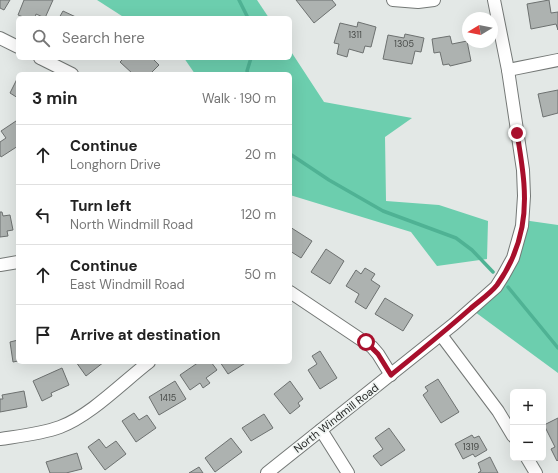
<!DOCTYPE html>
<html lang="en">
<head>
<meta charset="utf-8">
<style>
	body { margin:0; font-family:"DM Sans",sans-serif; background:#f2f2f2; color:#222 }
	.controls { position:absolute; right:12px; bottom:12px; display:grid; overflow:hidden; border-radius:6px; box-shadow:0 4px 16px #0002 }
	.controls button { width:36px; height:36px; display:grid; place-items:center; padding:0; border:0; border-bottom:1px solid #e0e0e0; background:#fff; color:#222; font:20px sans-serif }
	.compass { position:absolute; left:462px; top:12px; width:36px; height:36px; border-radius:50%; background:#fff; box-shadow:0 4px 16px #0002; rotate:260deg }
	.stop { position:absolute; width:12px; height:12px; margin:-9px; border:3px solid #a80f2c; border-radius:50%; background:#fff }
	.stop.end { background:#a80f2c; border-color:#fff; box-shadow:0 1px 4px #0008 }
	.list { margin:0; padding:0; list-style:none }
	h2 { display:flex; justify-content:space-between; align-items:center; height:52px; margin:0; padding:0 16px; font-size:17px }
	h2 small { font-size:13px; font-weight:400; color:#767676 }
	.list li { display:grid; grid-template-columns:26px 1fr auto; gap:12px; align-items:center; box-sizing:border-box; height:60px; padding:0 16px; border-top:1px solid #e0e0e0 }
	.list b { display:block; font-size:15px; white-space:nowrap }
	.list p { margin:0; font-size:13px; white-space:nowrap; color:#767676 }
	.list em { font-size:13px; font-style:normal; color:#767676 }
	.icon { flex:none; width:22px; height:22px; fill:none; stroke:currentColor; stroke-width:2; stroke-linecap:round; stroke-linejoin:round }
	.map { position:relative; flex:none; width:558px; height:473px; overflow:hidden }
	.search { position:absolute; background:#fff; box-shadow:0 4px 16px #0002; left:16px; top:16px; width:276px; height:44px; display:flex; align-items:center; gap:10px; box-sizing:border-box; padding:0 14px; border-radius:6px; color:#767676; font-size:15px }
	.panel { position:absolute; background:#fff; box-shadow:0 4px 16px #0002; left:16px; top:72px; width:276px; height:292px; border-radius:6px }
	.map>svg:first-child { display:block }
	.forest { fill:#6cceae }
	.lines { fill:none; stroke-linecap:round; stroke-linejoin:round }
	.stream { stroke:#4fb294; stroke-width:3.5 }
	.building { fill:#adb2b0; stroke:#6d7170 }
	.minor-casing { stroke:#747876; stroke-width:14 }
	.minor { stroke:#fff; stroke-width:12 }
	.route { stroke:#a80f2c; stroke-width:5 }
	.labels { text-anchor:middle; stroke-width:3.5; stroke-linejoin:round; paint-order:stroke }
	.number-label { font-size:9px; fill:#474a48 }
	.street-label { font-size:11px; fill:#252726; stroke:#f0f5f3 }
</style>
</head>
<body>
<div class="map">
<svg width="558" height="473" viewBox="0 0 558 473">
	<rect width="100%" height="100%" fill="#e3e8e6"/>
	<g class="forest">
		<path d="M97 0H257L269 18H125Z"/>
		<path d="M290 50 324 102 412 118 385 137 386 201 439 205 488 221 487 259 437 266 411 232 290 195V74H195L184 58H290Z"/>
		<path d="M523 220 558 225V373L471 309 496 287Z"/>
	</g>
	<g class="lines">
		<g class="stream">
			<path d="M239 0 248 18"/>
			<path d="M248 74 247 71 251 58"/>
			<path d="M290 154 329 180 383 211 456 238 472 250 493 272"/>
			<path d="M508 287 558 348"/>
		</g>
	</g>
	<g class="building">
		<path d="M0 0H10L4 10 0 8Z"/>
		<path d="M24 0H53L45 18 36 14 35 18H26L18 15Z"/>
		<path d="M296 0H332L336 5 314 23Z"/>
		<path d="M549 0 551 13 558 12V30L556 24 531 29 527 4Z"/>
		<path d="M63 11 78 18H59Z"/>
		<path d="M358 22 376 27 371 47 365 46 363 53 349 49 347 57 337 54 339 44 334 43 340 23 357 27Z"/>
		<path d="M405 34 424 38 421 52 415 51 412 64 383 59 388 35 404 38Z"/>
		<path d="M450 36 452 44 467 41 471 61 450 66 449 64 443 65 440 52 434 53 432 39Z"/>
		<path d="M124 58H152L159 65 150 74H133L120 62Z"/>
		<path d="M17 79 18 80V98L10 93Z"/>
		<path d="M558 90V113L543 117 538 94Z"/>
		<path d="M16 121 18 124V146L1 157 0 155V142L6 138 1 131Z"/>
		<path d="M0 212H2L3 216 10 215 13 230 7 231 8 236 0 237Z"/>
		<path d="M290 227 312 241 301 258 290 251Z"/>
		<path d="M326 249 344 261 330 284 311 272Z"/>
		<path d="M365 268 375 274 371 280 380 286 366 309 355 302 359 294 346 286 356 270 361 274Z"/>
		<path d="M385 298 413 315 403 331 375 314Z"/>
		<path d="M18 340V361L13 362 10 342Z"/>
		<path d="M320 351 337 378 320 389 308 370 317 364 312 356Z"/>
		<path d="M76 362H104L86 376Z"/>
		<path d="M199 362H211L217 370 206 378 210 383 203 388 200 383 190 390 180 375Z"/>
		<path d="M220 362H247L228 374Z"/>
		<path d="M62 368 69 385 51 393 52 396 42 401 33 381Z"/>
		<path d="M438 379 459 412 441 423 423 395 428 391 425 387Z"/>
		<path d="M175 381 186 399 159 415 149 397Z"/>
		<path d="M290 381 303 399 298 403 300 406 290 414 274 394Z"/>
		<path d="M24 391 27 407 0 412V399H3L2 395Z"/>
		<path d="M134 413 139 420 147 415 156 428 136 442 122 421Z"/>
		<path d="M264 414 273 428 251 441 242 428Z"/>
		<path d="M558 418V460L557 461 551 449 555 447 544 425Z"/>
		<path d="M389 428 405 450 381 466 373 456 383 449 375 438Z"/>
		<path d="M472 435 474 438 479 436 487 450 475 457 473 454 463 459 455 444Z"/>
		<path d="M231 438 242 452 215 472 205 458Z"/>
		<path d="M99 439 106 448 116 441 126 454 105 470 88 447Z"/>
		<path d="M77 453 82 469 66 473H50L46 462Z"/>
		<path d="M490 457 498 473H478L481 471 478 463Z"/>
		<path d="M199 467 203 473H189Z"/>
	</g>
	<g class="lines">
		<defs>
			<g id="minor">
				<path d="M393 0 418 2 434 0"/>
				<path d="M0 38 18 47"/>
				<path d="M40 58 72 74"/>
				<path d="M508 70 558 60"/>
				<path d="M0 265 18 262"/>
				<path d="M290 292 372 347 378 354 391 375"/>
				<path d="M441 335 498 411 513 436"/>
				<path d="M321 430 348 473"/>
				<path d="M0 439C20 436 41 434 60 427 90 416 123 382 149 362"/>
				<path d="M527 458 536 473"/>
				<path d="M267 473 454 324 496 287 503 276 513 258 522 226 524 196 523 170 508 70 494 0"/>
			</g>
		</defs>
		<use href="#minor" class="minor-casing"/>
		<use href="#minor" class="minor"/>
	</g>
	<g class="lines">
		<path class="route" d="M366 342 378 354 391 375C418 353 444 332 470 309 479 301 490 294 497 285 510 267 518 248 522 227 528 196 522 164 517 133"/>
	</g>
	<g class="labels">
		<g class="number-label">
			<text x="355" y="38">1311</text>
			<text x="404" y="47">1305</text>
			<text x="168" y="401">1415</text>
			<text x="471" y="450">1319</text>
		</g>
		<g class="street-label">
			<text transform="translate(336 418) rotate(-38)" y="4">North Windmill Road</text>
		</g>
	</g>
</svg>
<div class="controls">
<button>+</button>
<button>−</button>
</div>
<svg class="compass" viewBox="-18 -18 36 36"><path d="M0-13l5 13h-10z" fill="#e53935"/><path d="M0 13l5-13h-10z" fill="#767676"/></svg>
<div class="stop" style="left:366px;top:342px"></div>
<div class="stop end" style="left:517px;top:133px"></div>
<div class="search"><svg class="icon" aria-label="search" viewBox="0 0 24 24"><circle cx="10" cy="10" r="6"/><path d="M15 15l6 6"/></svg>Search here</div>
<section class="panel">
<h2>3 min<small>Walk · 190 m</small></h2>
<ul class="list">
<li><svg class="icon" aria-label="ahead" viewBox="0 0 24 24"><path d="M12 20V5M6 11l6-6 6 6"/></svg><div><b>Continue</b><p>Longhorn Drive</p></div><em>20 m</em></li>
<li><svg class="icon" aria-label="left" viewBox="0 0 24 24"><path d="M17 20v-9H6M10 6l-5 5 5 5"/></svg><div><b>Turn left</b><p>North Windmill Road</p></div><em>120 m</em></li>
<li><svg class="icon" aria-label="ahead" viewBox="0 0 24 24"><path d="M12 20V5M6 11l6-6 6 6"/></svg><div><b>Continue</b><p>East Windmill Road</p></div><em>50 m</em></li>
<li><svg class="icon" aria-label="arrive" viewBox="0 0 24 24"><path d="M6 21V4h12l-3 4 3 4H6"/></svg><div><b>Arrive at destination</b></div></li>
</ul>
</section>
</div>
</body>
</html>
